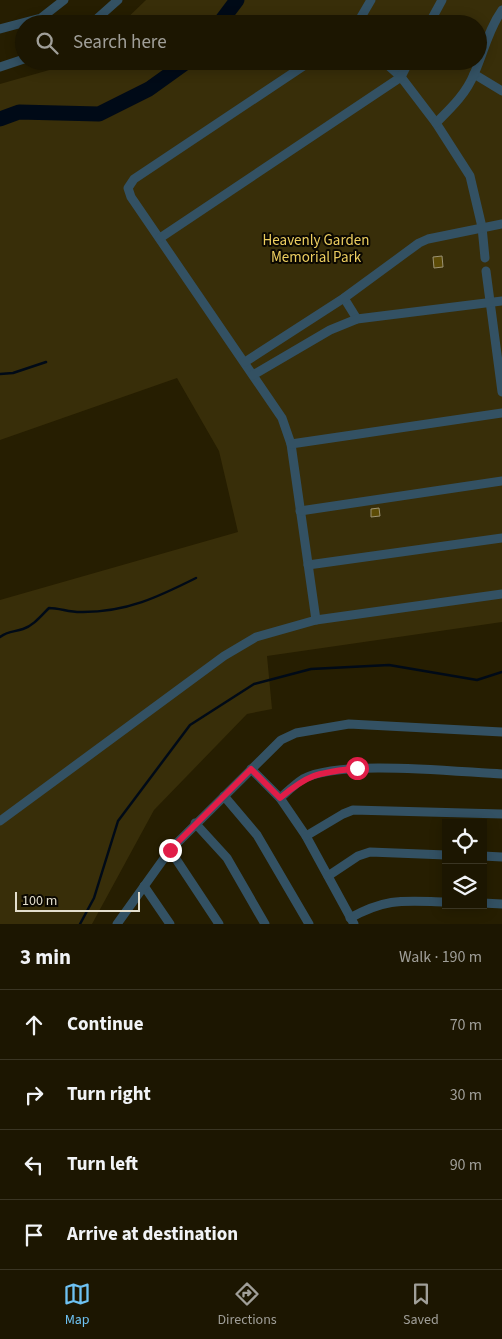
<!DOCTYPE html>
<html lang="en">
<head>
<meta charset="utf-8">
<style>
	body { margin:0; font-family:"Source Sans 3",sans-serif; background:#251f0b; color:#f1f3f6 }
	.controls { position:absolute; right:15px; bottom:15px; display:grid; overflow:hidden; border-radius:0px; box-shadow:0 2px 12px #0003 }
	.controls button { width:45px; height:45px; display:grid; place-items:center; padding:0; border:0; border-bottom:1px solid #3a3523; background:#1c1601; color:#f1f3f6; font:25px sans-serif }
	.scale { position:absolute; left:15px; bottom:12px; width:125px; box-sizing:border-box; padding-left:5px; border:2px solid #e3decd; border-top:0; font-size:14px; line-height:18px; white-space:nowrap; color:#e3decd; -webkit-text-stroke:4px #0b0801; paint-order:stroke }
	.stop { position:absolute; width:15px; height:15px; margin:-11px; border:4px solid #e11d48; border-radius:50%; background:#fff }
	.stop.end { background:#e11d48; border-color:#fff; box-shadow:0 1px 5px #0008 }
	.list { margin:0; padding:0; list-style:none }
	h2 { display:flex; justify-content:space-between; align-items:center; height:65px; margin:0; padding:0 20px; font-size:21px }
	h2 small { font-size:16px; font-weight:400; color:#a09f99 }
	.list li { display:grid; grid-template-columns:32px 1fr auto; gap:15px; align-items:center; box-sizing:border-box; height:70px; padding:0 20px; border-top:1px solid #3a3523 }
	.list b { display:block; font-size:19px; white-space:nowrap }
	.list em { font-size:16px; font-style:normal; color:#a09f99 }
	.icon { flex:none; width:28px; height:28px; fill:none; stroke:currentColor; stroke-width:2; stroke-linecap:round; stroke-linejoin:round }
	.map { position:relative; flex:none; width:502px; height:924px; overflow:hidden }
	.search { position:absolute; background:#1c1601; box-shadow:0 2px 12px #0003; left:15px; right:15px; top:15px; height:55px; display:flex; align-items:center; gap:12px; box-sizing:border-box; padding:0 18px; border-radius:28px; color:#a09f99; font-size:19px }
	.sheet { height:345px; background:#1c1601 }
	nav { display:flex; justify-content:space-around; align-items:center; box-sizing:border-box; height:70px; border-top:1px solid #3a3523; background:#1c1601; font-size:14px; color:#a09f99 }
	nav a { display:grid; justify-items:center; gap:2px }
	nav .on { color:#6ec2f3 }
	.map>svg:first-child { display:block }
	.green { fill:#382e09 }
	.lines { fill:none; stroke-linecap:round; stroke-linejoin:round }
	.stream { stroke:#000a17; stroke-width:2.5 }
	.river { stroke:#000a17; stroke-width:15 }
	.building { fill:#5c4b06; stroke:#9c9373 }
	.minor { stroke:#335163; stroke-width:9 }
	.route { stroke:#e11d48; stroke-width:6 }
	.labels { text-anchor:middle; stroke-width:4; stroke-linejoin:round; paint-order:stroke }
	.park-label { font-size:15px; fill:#edce60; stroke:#0b0801 }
</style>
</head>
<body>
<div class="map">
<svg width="502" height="924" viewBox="0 0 502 924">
	<rect width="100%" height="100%" fill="#261e01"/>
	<path class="green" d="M146 0H502V622L267 656 272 709 247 714 154 810 92 924H0V600L238 532 219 451 177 378 0 440V84L81 61H478V24H121Z"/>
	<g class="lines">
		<g class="stream">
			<path d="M0 374 13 373 46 362"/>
			<path d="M0 637C8 631 14 632 23 629 33 626 41 616 49 608 60 608 71 613 83 612 127 612 158 597 196 578"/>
			<path d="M80 924 94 898 118 821 190 725 254 684 311 669 389 665 477 680 502 672"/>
		</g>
		<g class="river">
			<path d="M219 24 237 0"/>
			<path d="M0 119 19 112 99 114 149 89 188 61"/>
		</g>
	</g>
	<g class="building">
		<path d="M442 256 443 267 434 268 433 257Z"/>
		<path d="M379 508 380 516 371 517V509Z"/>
	</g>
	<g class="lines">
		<g class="minor">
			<path d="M91 24 118 0"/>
			<path d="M357 24 371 0"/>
			<path d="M429 24 442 0"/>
			<path d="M0 29 41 18 64 0"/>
			<path d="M311 61 134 179 128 188 131 197 282 418 291 444 316 620"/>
			<path d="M383 61 401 77 436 123 470 176 482 227 485 258"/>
			<path d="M0 67 24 59"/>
			<path d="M474 74 502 91"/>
			<path d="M436 123C451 108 466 94 474 74 484 52 488 30 502 10"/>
			<path d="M160 238 401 77 409 61"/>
			<path d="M486 271 502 392"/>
			<path d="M344 298 357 319"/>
			<path d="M245 362 344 298 419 243 428 239 502 224"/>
			<path d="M253 375 330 330 357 319 502 301"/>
			<path d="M291 444 502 413"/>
			<path d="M300 511 502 481"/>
			<path d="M308 565 502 538"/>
			<path d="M251 769 280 798 306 836 354 924"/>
			<path d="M224 796 257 835 309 924"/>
			<path d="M280 798C287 792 295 784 303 779 339 759 457 772 502 774"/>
			<path d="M0 821 224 656 256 637 316 620 502 594"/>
			<path d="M195 823 227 858 265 924"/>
			<path d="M306 836 343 814 353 810 502 814"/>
			<path d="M170 850 219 924"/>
			<path d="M483 856 502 857"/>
			<path d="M328 876 358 856 370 852 446 855"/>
			<path d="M144 886 170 924"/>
			<path d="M483 903 502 904"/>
			<path d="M350 918C388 897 405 901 446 902"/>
			<path d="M117 924 170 850 281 740 296 733 349 724 502 732"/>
		</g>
	</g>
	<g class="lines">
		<path class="route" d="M170 850 251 769 280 798C310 773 318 773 357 768"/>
	</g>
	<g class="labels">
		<g class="park-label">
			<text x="316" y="245">Heavenly Garden<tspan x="316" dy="17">Memorial Park</tspan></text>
		</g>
	</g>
</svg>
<div class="controls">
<button><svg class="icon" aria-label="locate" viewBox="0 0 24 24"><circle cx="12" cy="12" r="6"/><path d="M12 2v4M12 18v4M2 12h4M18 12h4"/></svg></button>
<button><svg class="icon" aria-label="layers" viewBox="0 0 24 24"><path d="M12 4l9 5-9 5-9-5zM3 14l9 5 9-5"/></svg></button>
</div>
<div class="scale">100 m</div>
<div class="stop" style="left:357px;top:768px"></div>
<div class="stop end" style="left:170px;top:850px"></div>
<div class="search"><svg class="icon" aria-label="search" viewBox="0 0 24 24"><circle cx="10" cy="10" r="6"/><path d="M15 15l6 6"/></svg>Search here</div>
</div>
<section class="sheet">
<h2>3 min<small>Walk · 190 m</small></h2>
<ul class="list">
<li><svg class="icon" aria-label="ahead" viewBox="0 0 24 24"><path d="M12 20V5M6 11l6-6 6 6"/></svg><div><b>Continue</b></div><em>70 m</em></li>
<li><svg class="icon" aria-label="right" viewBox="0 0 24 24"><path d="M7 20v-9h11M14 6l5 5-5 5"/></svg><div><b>Turn right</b></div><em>30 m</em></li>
<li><svg class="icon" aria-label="left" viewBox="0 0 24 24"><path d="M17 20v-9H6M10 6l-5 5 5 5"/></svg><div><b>Turn left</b></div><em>90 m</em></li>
<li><svg class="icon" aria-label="arrive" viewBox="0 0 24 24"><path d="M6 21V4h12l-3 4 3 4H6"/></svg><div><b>Arrive at destination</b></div></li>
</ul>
</section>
<nav>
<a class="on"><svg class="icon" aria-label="map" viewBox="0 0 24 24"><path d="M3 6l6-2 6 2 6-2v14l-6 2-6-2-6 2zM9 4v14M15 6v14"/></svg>Map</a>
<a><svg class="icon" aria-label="directions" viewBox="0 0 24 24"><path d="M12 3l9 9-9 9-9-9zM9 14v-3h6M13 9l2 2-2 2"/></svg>Directions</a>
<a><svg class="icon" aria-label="saved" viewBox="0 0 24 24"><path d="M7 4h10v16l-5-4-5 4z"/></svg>Saved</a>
</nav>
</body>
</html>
